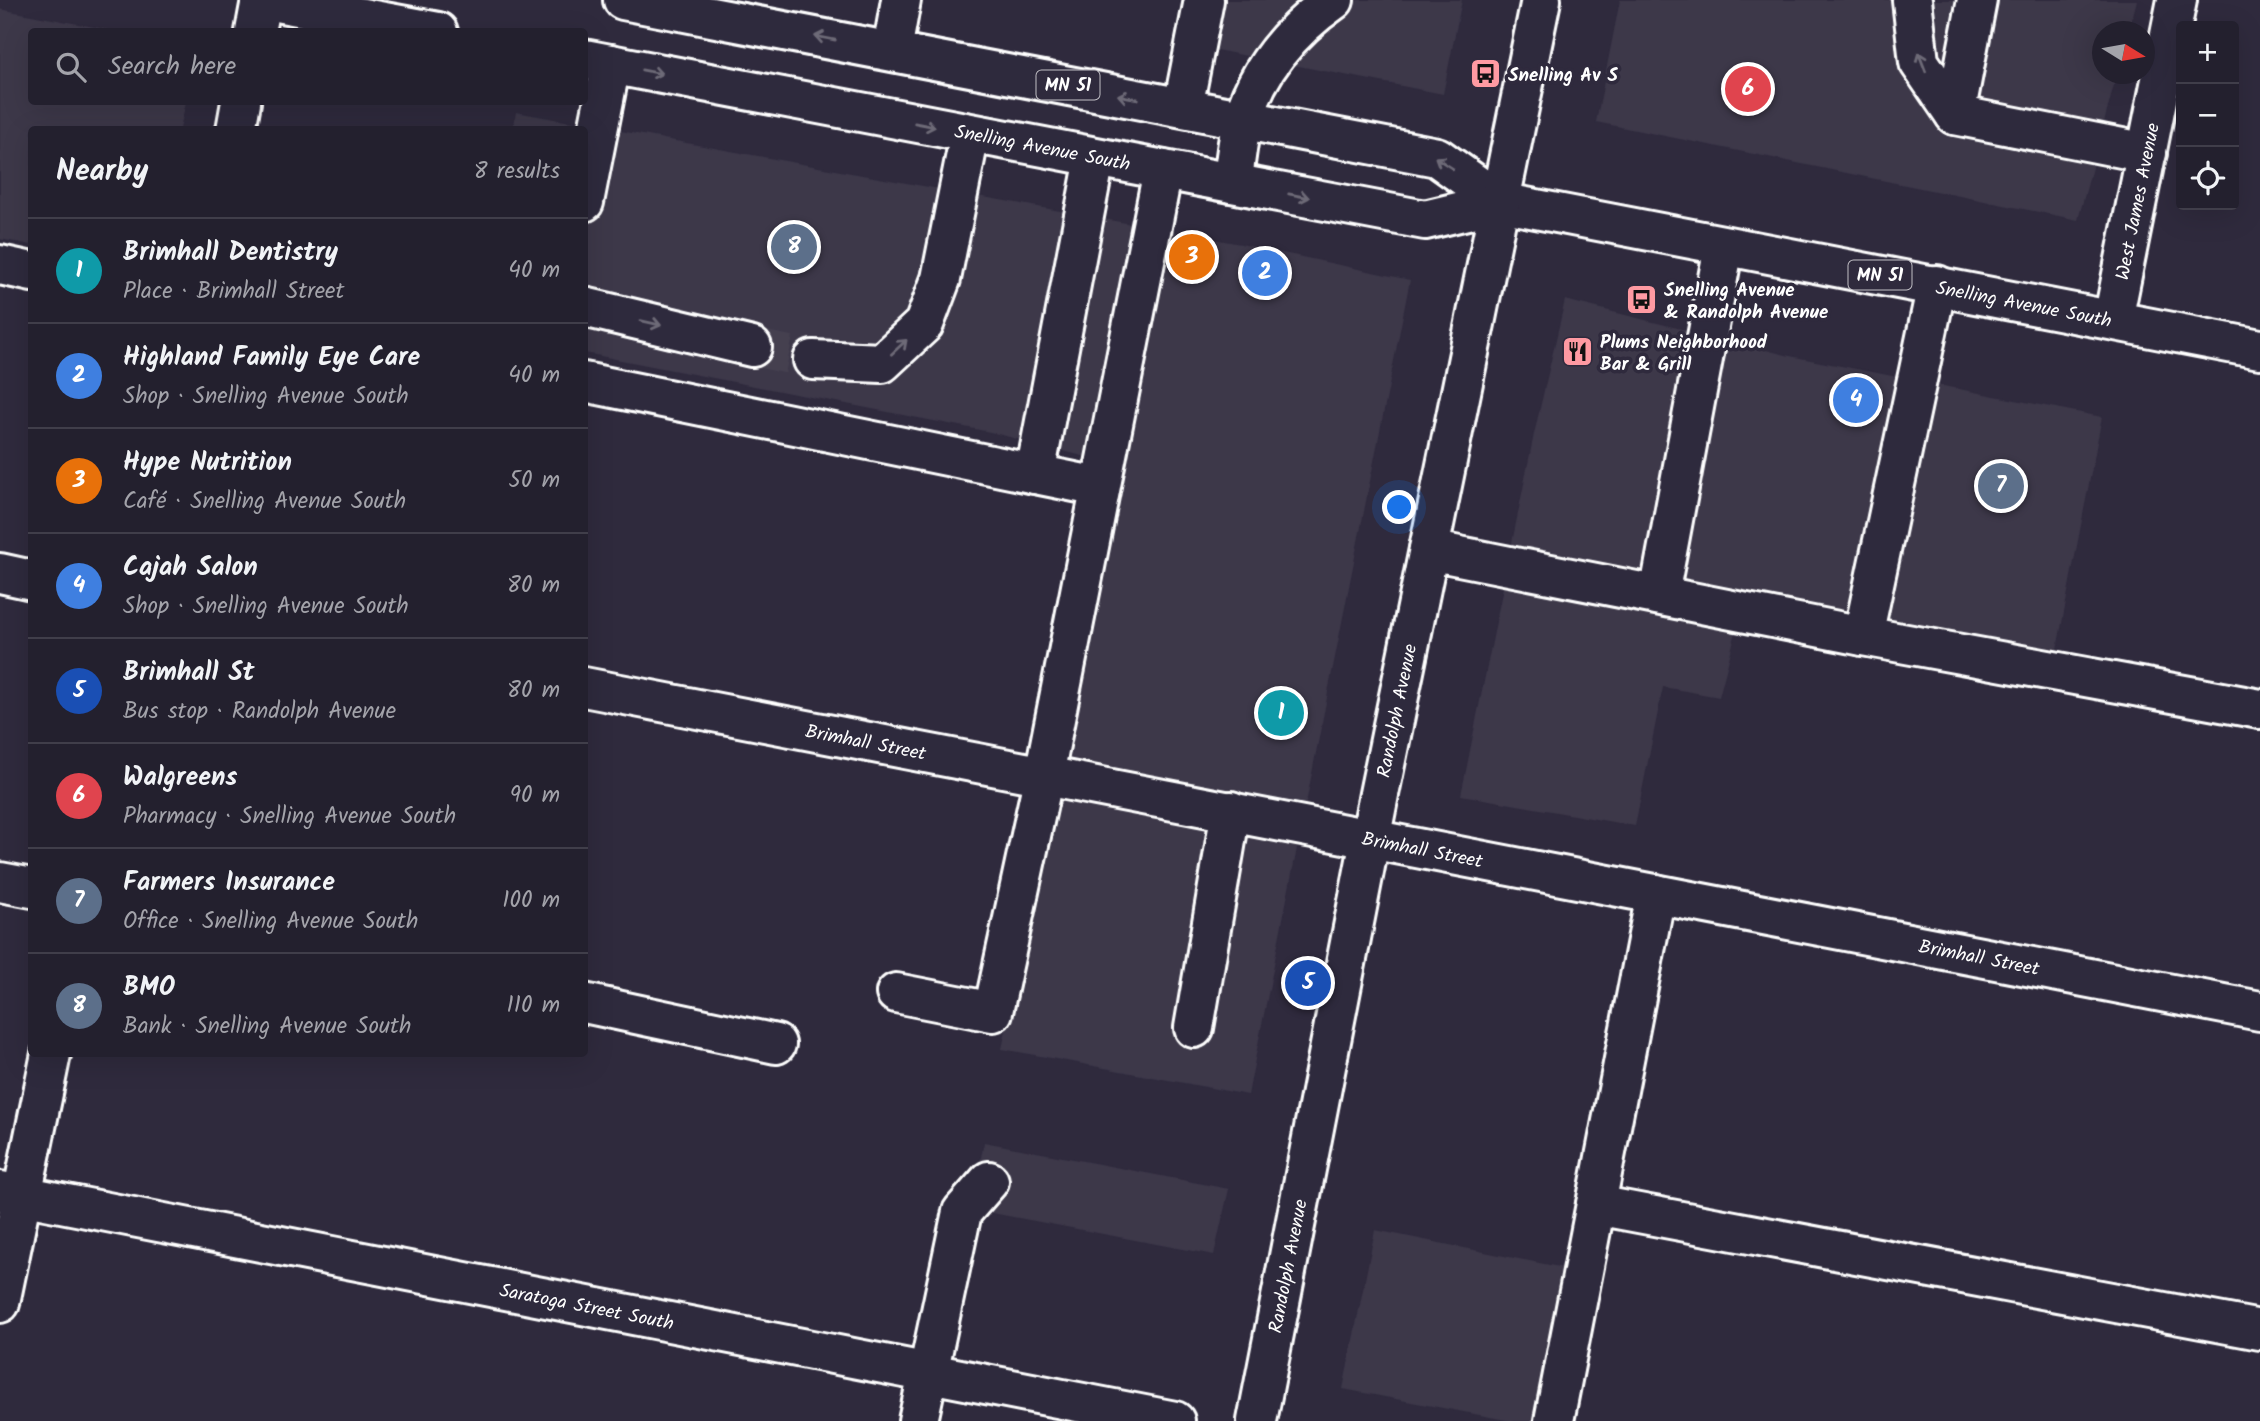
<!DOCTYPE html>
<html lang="en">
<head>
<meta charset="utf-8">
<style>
	body { margin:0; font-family:Kalam,sans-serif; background:#2b2836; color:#f1f3f6 }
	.controls { position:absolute; right:21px; top:21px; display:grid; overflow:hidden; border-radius:7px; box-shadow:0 7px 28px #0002 }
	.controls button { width:63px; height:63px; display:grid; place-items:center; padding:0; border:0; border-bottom:2px solid #403e4a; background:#23202e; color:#f1f3f6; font:35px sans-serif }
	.compass { position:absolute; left:2092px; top:21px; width:63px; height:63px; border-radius:50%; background:#23202e; box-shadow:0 7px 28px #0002; rotate:101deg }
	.you { position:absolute; left:1400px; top:508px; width:24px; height:24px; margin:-18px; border:5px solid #fff; border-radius:50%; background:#1a73e8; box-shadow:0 0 0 10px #1a73e833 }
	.badge { display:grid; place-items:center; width:46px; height:46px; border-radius:50%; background:#2563eb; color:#fff; font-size:23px; font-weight:700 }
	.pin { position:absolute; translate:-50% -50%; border:4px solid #fff; box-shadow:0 2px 7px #0006 }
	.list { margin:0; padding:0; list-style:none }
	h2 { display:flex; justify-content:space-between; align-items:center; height:91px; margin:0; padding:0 28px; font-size:30px }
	h2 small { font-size:23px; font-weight:400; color:#a3a3aa }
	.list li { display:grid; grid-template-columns:46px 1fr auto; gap:21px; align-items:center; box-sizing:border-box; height:105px; padding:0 28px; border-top:2px solid #403e4a }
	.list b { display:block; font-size:26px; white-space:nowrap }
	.list p { margin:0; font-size:23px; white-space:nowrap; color:#a3a3aa }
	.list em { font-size:23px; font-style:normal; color:#a3a3aa }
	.icon { flex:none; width:38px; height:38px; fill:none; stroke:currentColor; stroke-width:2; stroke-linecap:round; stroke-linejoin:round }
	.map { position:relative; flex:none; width:2260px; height:1421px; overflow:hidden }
	.search { position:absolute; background:#23202e; box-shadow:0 7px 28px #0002; left:28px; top:28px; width:560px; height:77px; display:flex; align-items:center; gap:18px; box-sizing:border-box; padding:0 24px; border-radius:7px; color:#a3a3aa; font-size:26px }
	.panel { position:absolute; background:#23202e; box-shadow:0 7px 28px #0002; left:28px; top:126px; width:560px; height:931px; border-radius:7px }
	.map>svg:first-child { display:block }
	.built { fill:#3c3749 }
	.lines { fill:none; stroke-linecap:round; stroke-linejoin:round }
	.minor-tunnel { stroke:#443f50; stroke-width:38; stroke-dasharray:38 19; stroke-linecap:butt }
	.minor-casing { stroke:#fff; stroke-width:44 }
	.major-casing { stroke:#fff; stroke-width:44 }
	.minor { stroke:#2f2a3d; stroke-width:38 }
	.major { stroke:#2f2a3d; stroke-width:38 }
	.oneway { stroke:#6d6a77 }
	.labels { text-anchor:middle; stroke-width:7; stroke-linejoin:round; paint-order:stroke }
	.shield { fill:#2f2a3d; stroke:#c1bfc5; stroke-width:2 }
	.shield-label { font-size:18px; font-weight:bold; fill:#fff }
	.poi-label { font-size:19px; font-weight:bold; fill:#fff; stroke:#2f2a3d; text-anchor:start }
	.street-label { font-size:19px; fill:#fff; stroke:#2f2a3d }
</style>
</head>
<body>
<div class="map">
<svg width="2260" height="1421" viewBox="0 0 2260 1421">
	<rect width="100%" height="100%" fill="#2f2a3d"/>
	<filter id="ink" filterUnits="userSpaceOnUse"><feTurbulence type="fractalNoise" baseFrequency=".0143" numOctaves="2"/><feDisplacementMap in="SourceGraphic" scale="14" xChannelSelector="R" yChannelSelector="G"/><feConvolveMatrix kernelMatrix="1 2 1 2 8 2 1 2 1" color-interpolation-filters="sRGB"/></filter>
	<g filter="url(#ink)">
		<g class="built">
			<path d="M1220 0H1462L1443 94 1211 49Z"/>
			<path d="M1620 0H2137L2129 31 2102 32V74H2117L2078 220 1596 122Z"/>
			<path d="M0 9 115 31 32 32V102H186L180 129 32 130 31 245 0 239Z"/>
			<path d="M516 112 1241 244 1410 280 1248 1095 1002 1049 1125 467 990 432 585 353 584 130H513Z"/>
			<path d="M1565 300 1790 356 2102 417 2057 649 1854 614 1747 590 1719 697 1663 687 1635 826 1461 795 1534 434Z"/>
			<path d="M984 1142 1229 1189 1214 1255 971 1209Z"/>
			<path d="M1375 1230 1579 1271 1550 1421H1511L1343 1389Z"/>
		</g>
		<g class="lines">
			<path class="minor-tunnel" d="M752 347 813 360"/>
			<defs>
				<g id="minor">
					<path d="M1912 0 1919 62 1955 115"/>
					<path d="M1977 0 1955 115 2147 153"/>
					<path d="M255 32 261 0"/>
					<path d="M892 51 901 0"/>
					<path d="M1183 107 1204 0"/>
					<path d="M236 130 241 102"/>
					<path d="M1232 183C1236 162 1237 139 1243 119 1258 68 1291 30 1334 0"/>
					<path d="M584 202 611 64"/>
					<path d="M0 265 32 272"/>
					<path d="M584 307 752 347"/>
					<path id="s1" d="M2113 320 2177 0"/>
					<path d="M813 360 882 363 924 324 941 279 970 134"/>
					<path d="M584 382 1099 487"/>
					<path d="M1035 474 1095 158"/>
					<path d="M1429 550 1863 636 2260 709"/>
					<path d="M0 573 32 580"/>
					<path d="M1659 595 1724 246"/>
					<path d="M1863 636 1937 285"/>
					<path id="s2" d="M584 687 2260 1011"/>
					<path d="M0 882 32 888"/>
					<path d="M896 993 993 1012 1044 775 1163 170"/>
					<path d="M584 1003 776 1044"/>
					<path d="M1194 1028 1231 811"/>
					<path id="s3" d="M0 1191 1175 1421"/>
					<path d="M1596 1205 2260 1330"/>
					<path d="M0 1303 51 1054"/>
					<path d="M918 1421 962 1212 989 1181"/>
					<path d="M1554 1421 1656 894"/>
				</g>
				<g id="major">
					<path d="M266 0 438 32"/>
					<path id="s4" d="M623 0 1437 157 1500 202 2260 349"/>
					<path id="s5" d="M584 59 1425 220 1500 202"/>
					<path id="s6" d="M1257 1421 1379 794 1541 0"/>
				</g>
			</defs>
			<use href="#minor" class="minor-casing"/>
			<use href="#major" class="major-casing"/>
			<use href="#minor" class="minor"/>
			<use href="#major" class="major"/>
		</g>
		<defs><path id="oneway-shaft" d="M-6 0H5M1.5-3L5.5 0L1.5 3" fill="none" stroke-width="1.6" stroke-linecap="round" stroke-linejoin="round" transform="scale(1.75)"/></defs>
		<g class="oneway">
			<use href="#oneway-shaft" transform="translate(825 38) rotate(-169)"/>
			<use href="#oneway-shaft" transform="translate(1922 62) rotate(-111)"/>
			<use href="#oneway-shaft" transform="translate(652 72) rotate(11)"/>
			<use href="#oneway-shaft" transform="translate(1128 97) rotate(-169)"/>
			<use href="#oneway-shaft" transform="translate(925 125) rotate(11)"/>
			<use href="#oneway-shaft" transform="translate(1444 163) rotate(-147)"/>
			<use href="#oneway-shaft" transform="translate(1299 196) rotate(11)"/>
			<use href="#oneway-shaft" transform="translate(651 323) rotate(13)"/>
			<use href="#oneway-shaft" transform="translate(899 347) rotate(-43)"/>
		</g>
	</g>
	<defs>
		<symbol id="bus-square" viewBox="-11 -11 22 22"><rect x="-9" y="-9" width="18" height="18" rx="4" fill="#ff9aa2" stroke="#2f2a3d"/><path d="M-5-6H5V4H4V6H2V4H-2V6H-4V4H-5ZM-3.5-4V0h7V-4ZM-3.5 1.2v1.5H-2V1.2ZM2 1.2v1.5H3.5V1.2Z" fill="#111"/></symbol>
		<symbol id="restaurant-square" viewBox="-11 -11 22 22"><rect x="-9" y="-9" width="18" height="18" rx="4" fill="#ff9aa2" stroke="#2f2a3d"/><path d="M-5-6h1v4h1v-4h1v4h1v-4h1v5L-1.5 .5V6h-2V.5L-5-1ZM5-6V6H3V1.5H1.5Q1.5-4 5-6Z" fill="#111"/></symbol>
	</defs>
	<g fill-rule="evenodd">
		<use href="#bus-square" x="1468" y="56" width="35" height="35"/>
		<use href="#bus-square" x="1624" y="282" width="35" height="35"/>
		<use href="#restaurant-square" x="1560" y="334" width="35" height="35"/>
	</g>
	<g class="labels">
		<g class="shield">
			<rect x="1036.5" y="70.5" width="63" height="29" rx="5"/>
			<rect x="1848.5" y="260.5" width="63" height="29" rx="5"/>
		</g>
		<g class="shield-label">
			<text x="1068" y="91">MN 51</text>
			<text x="1880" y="281">MN 51</text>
		</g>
		<g class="poi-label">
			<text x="1508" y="81">Snelling Av S</text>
			<text x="1664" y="296">Snelling Avenue<tspan x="1664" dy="22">&amp; Randolph Avenue</tspan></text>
			<text x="1600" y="348">Plums Neighborhood<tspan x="1600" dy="22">Bar &amp; Grill</tspan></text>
		</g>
		<g class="street-label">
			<text dy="7" stroke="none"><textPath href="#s5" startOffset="467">Snelling Avenue South</textPath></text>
			<text dy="7" stroke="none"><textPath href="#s1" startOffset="121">West James Avenue</textPath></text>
			<text dy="7" stroke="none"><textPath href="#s4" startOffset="1440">Snelling Avenue South</textPath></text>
			<text dy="7" stroke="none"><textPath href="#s6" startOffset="724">Randolph Avenue</textPath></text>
			<text dy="7" stroke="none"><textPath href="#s2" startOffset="287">Brimhall Street</textPath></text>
			<text dy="7" stroke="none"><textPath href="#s2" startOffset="854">Brimhall Street</textPath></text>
			<text dy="7" stroke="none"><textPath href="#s2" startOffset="1421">Brimhall Street</textPath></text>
			<text dy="7" stroke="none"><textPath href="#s6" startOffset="158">Randolph Avenue</textPath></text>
			<text dy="7" stroke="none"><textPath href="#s3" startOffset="598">Saratoga Street South</textPath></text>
		</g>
	</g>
</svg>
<div class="controls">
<button>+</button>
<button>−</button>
<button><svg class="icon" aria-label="locate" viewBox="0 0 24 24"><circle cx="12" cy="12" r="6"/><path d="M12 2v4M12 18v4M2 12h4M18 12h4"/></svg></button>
</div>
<svg class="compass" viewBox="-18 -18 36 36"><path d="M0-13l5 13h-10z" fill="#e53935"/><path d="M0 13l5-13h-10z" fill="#a3a3aa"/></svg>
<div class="you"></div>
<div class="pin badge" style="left:1281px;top:713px;background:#0f9aa8">1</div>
<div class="pin badge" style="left:1265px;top:273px;background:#3f7fe0">2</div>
<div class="pin badge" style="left:1192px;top:257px;background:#e8710a">3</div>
<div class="pin badge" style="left:1856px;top:400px;background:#3f7fe0">4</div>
<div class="pin badge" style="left:1308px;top:983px;background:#1a4fb4">5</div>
<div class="pin badge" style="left:1748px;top:89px;background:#e0444e">6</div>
<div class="pin badge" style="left:2001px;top:486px;background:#5c6f8a">7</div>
<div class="pin badge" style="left:794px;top:247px;background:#5c6f8a">8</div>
<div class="search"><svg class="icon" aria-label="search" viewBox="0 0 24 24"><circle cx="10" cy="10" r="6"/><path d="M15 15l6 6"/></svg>Search here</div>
<section class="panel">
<h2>Nearby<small>8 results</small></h2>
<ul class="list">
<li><span class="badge" style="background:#0f9aa8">1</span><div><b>Brimhall Dentistry</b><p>Place · Brimhall Street</p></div><em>40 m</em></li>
<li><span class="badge" style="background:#3f7fe0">2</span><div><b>Highland Family Eye Care</b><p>Shop · Snelling Avenue South</p></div><em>40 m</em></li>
<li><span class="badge" style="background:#e8710a">3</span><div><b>Hype Nutrition</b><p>Café · Snelling Avenue South</p></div><em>50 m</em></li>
<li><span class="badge" style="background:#3f7fe0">4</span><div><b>Cajah Salon</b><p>Shop · Snelling Avenue South</p></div><em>80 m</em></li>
<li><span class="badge" style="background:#1a4fb4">5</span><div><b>Brimhall St</b><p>Bus stop · Randolph Avenue</p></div><em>80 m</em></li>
<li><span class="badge" style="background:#e0444e">6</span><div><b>Walgreens</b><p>Pharmacy · Snelling Avenue South</p></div><em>90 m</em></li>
<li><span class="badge" style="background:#5c6f8a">7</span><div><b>Farmers Insurance</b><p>Office · Snelling Avenue South</p></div><em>100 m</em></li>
<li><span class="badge" style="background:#5c6f8a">8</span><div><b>BMO</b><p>Bank · Snelling Avenue South</p></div><em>110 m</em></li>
</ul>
</section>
</div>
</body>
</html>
